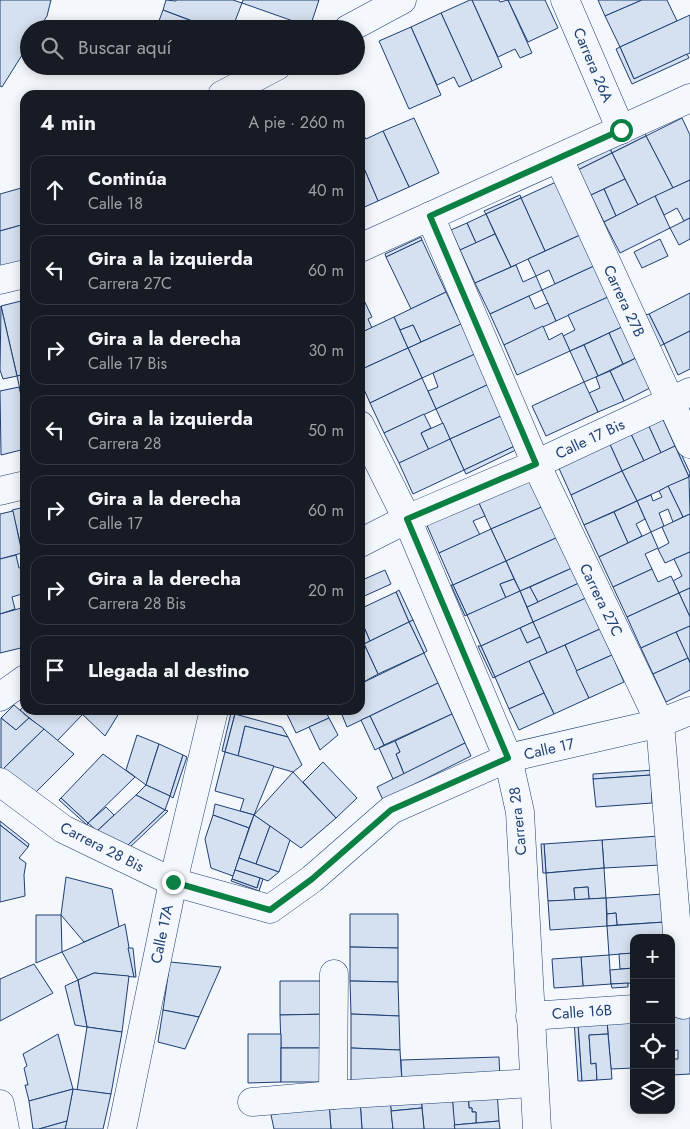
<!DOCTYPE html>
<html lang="es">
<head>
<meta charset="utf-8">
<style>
	body { margin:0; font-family:Jost,sans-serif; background:#20242c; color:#f1f3f6 }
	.controls { position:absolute; right:15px; bottom:15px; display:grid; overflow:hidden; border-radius:10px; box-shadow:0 2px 12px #0003 }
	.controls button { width:45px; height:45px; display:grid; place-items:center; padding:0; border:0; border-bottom:1px solid #363941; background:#171b24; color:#f1f3f6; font:25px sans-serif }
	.stop { position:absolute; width:15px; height:15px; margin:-11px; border:4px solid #0b8043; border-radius:50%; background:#fff }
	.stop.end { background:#0b8043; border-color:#fff; box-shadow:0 1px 5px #0008 }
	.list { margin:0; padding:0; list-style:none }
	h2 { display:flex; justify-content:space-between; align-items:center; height:65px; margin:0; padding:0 20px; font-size:21px }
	h2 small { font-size:16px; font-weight:400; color:#9ea1a6 }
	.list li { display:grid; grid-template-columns:32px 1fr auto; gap:15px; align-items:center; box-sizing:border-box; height:70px; margin:0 10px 10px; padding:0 10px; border:1px solid #363941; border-radius:15px }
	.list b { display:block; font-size:19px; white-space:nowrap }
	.list p { margin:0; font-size:16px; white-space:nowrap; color:#9ea1a6 }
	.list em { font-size:16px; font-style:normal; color:#9ea1a6 }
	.icon { flex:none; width:28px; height:28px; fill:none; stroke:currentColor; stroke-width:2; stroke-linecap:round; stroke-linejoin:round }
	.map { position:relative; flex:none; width:690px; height:1129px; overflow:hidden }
	.search { position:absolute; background:#171b24; box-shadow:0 2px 12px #0003; left:20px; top:20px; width:345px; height:55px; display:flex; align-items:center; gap:12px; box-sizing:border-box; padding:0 18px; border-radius:28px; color:#9ea1a6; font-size:19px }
	.panel { position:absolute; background:#171b24; box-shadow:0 2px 12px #0003; left:20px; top:90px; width:345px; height:625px; border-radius:15px }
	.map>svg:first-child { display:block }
	.building { fill:#d5e0f0; stroke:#1d3f73 }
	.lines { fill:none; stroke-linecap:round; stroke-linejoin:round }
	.minor-casing { stroke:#1d3f73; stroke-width:29 }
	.minor { stroke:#f4f7fb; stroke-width:28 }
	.route { stroke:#0b8043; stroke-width:6 }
	.labels { text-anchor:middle; stroke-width:4; stroke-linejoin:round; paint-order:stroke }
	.street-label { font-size:15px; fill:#1d3f73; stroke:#f4f7fb }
</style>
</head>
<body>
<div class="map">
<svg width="690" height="1129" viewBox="0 0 690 1129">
	<rect width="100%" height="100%" fill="#f4f7fb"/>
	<g class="building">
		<path d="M0 0H51L47 16 39 29H29V44L2 87 0 86Z"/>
		<path d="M166 0 176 1V0H233L242 3 232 29H214L163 10Z"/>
		<path d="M243 0H319L310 27 242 3Z"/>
		<path d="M470 0H472L502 67 472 81 441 13Z"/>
		<path d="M472 0H499L500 2 508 0 532 53 520 58 515 49 498 57Z"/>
		<path d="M508 0H545L558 28 528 42Z"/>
		<path d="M598 0H642L605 16Z"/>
		<path d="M642 0H667L677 21 620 47 605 16Z"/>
		<path d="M163 10 197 23 195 29H156Z"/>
		<path d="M441 13 472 81 459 87 454 77 437 85 411 27Z"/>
		<path d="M690 15V53L634 79 620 47Z"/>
		<path d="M411 27 441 95 409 109 379 41Z"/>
		<path d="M620 47 634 79 687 54 689 58 632 84 616 49Z"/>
		<path d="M414 118 439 173 409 187 383 131Z"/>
		<path d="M682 118 690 135V180L673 188 646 136Z"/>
		<path d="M360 131H361L366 139 383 131 409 187 378 201 360 159Z"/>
		<path d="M645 132 646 136 612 153 610 149Z"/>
		<path d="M646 136 673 188 638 205 612 153Z"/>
		<path d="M610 149 612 153 578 170 591 195 587 197 573 167Z"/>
		<path d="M612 153 625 179 591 195 578 170Z"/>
		<path d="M360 159 378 201 360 209Z"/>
		<path d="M625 179 638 205 616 216 604 189Z"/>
		<path d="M690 180V218L684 221 677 208 664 215 655 196Z"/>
		<path d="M556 182 580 235 545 251 521 198Z"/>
		<path d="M25 187V224L0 231V194Z"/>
		<path d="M604 189 616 216 604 222 591 195Z"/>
		<path d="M520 195 521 198 486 214 484 211Z"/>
		<path d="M655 196 670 228 620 253 604 222Z"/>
		<path d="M521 198 545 251 511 267 486 214Z"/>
		<path d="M486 214 495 234 476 243 467 223Z"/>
		<path d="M690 218V239L679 245 670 228Z"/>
		<path d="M467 223 476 243 460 250 451 230Z"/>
		<path d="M25 224V262L0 269V231Z"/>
		<path d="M495 234 511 267 475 283 460 250Z"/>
		<path d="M580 235 594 266 555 284 549 270 536 276 528 259Z"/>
		<path d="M421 237 422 240 386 257 385 254Z"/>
		<path d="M660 239 668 256 642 268 634 252Z"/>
		<path d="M422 240 446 292 411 309 386 257Z"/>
		<path d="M516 265 523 282 536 276 542 290 490 314 475 283Z"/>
		<path d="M594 266 608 297 556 321 542 290Z"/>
		<path d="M360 292 372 317 368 319 372 328 360 333Z"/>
		<path d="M446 292 461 324 421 342 413 325 400 330 394 317Z"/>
		<path d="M690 293V331L664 344 649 314Z"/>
		<path d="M529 296 535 309 548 303 556 321 504 345 490 314Z"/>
		<path d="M608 297 622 327 570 351 563 336 575 330 568 315Z"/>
		<path d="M25 300V374L17 376 1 306Z"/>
		<path d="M1 306 17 376 3 379 0 370Z"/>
		<path d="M649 314 664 344 660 346 645 315Z"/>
		<path d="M394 317 408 348 360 370V333Z"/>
		<path d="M461 324 475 354 422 378 408 348Z"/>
		<path d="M413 325 421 342 408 348 400 330Z"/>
		<path d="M543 326 549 340 562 333 570 351 517 375 504 345Z"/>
		<path d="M622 327 636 358 623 364 609 333Z"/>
		<path d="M690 331V369L678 375 664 344Z"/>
		<path d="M609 333 623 364 598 376 584 345Z"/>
		<path d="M584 345 598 376 584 382 570 351Z"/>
		<path d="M408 348 422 378 370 403 360 380V370Z"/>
		<path d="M475 354 489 384 436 409 428 391 438 387 433 373Z"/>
		<path d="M636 358 650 388 624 401 610 371Z"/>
		<path d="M610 371 624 401 598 412 589 393 600 388 596 377Z"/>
		<path d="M25 374V412L17 376Z"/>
		<path d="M422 378 436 409 384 433 370 403Z"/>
		<path d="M584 382 598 412 546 436 532 406Z"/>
		<path d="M489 384 503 415 450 439 436 409Z"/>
		<path d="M19 387 25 412V449L1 455 0 391Z"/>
		<path d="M424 414 431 428 421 433 429 450 399 463 384 433Z"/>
		<path d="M503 415 517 445 464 470 450 439Z"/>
		<path d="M661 415 675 446 661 453 647 422Z"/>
		<path d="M647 422 661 453 644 461 629 430Z"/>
		<path d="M443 423 450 439 429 450 421 433Z"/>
		<path d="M629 430 644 461 622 471 608 440Z"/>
		<path d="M450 439 464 470 413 494 399 463Z"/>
		<path d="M608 440 622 471 571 495 557 464Z"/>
		<path d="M517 445 522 447 466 474 464 470Z"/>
		<path d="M677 445 690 473 689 477 675 446Z"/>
		<path d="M675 446 689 477 637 501 622 471Z"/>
		<path d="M622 471 637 501 584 525 571 495Z"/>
		<path d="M530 475 544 506 491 529 477 499Z"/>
		<path d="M689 477 690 514 683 517 668 486Z"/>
		<path d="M668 486 683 517 673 522 668 509 659 513 664 526 651 532 637 501 651 495 653 501 662 497 659 491Z"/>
		<path d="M477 499 485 516 473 521 480 535 439 553 426 523Z"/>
		<path d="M637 501 645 519 636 524 642 536 628 543 614 512Z"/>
		<path d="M544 506 558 537 506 561 491 529Z"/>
		<path d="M25 507V562L12 510Z"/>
		<path d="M13 511 22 553 0 559V514Z"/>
		<path d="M614 512 628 543 599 557 584 525Z"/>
		<path d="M690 514V552L665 563 658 549 669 543 662 527Z"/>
		<path d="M491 529 506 561 453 585 439 553Z"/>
		<path d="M651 532 658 548 645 554 652 569 613 587 599 557Z"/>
		<path d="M558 537 572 568 520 591 506 561Z"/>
		<path d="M690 552V588L679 593 673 581 682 576 674 559Z"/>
		<path d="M16 555 19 568 25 567V593L12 597 15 609 0 614V559Z"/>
		<path d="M506 561 514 579 500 584 506 598 467 615 453 585Z"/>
		<path d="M572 568 579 583 538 602 530 587Z"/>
		<path d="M652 569 658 582 671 576 679 593 627 617 613 587Z"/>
		<path d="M385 570 391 584 360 598V581Z"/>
		<path d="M514 579 520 591 506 598 500 584Z"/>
		<path d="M579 583 586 598 533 622 527 607Z"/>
		<path d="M451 585H453L467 615 465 616Z"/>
		<path d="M530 587 538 602 527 607 520 591Z"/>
		<path d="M690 588V617L679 593Z"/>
		<path d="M399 590 413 620 409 622 396 592Z"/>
		<path d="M520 591 533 622 481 646 467 615Z"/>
		<path d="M396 592 409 622 370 641 360 618V609Z"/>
		<path d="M679 593 690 617V626L641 648 627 617Z"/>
		<path d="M586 598 600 629 547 653 533 622Z"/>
		<path d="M25 607V647L0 653V614Z"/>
		<path d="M360 618 370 641 360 646Z"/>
		<path d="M413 620 427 651 424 653 409 622Z"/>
		<path d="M409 622 424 653 378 674 364 644Z"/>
		<path d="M533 622 540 637 527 643 520 628Z"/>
		<path d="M690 626V663L676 632Z"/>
		<path d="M520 628 527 643 540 637 547 653 495 677 481 646Z"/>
		<path d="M600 629 612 655 576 671 565 645Z"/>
		<path d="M676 632 688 658 653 674 641 648Z"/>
		<path d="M364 644 378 674 360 684V646Z"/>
		<path d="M565 645 589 698 554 714 529 661Z"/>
		<path d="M478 646H481L495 677 493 678Z"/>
		<path d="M424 653 438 683 347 727 340 710H360V684Z"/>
		<path d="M612 655 624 682 589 698 576 671Z"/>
		<path d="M688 658 690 663V690L666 702 653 674Z"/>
		<path d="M529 661 544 693 509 709 495 677Z"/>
		<path d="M438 683 452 714 384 745 370 716Z"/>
		<path d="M544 693 554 714 519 730 509 709Z"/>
		<path d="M14 705 29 718 16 730 1 718Z"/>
		<path d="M25 705V710H78L83 714 57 741 20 710Z"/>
		<path d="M78 710H121L105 736Z"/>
		<path d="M285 710H325L329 718 296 733Z"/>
		<path d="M231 713 235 714 225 752 222 751Z"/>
		<path d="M235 714 282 727 288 737 245 726 238 756 225 752Z"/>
		<path d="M452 714 465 743 404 774 396 754 400 752 395 741Z"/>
		<path d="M370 716 384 745 375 750 361 720Z"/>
		<path d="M1 718 16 730 29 718 44 729 1 771Z"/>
		<path d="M329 718 338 735 320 750 309 727Z"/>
		<path d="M245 726 288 737 302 765 293 772 238 756Z"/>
		<path d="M44 729 74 754 31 797 1 771Z"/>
		<path d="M137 735 159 744 146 785 126 770Z"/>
		<path d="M395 741 400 752 396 754 404 774 393 779 379 748Z"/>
		<path d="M465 743 471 756 383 800 377 787Z"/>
		<path d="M159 744 183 755 170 796 146 785Z"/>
		<path d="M225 752 274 766 254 815 240 811 244 799 215 791Z"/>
		<path d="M103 754 135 777 88 823 61 798Z"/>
		<path d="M183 755 187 757 173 798 170 796Z"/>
		<path d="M323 762 357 798 336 818 303 782Z"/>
		<path d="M655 770 657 802 652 803 651 775 593 779V774Z"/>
		<path d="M293 772 336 818 301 848 254 815Z"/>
		<path d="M651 775 652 803 596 807 593 779Z"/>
		<path d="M146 785 170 796 165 810 136 795Z"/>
		<path d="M136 795 165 810 127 846 97 831Z"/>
		<path d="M61 798 88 823 87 825 59 800Z"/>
		<path d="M215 804 254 815 249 828 213 815Z"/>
		<path d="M106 807 114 815 97 831 88 823Z"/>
		<path d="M165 810 168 811 128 849 127 846Z"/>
		<path d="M213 815 249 828 233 876 211 868 205 839Z"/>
		<path d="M254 815 270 826 256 864 239 858Z"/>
		<path d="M0 821 29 844 28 847 0 825Z"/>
		<path d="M0 825 28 847 19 858 26 863 24 875 25 896 0 902Z"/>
		<path d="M270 826 290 840 279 872 256 864Z"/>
		<path d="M659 836 661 865 604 868 602 840Z"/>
		<path d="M602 840 604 868 546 873 544 844Z"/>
		<path d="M541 844H544L546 873H543Z"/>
		<path d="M239 858 256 864 279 872 268 881 263 879 235 870Z"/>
		<path d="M604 868 606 898 589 899 588 887 574 888 575 900 548 901 546 873Z"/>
		<path d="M235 870 260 878 257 888 232 879Z"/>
		<path d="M66 877 112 889 119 927 84 942 61 915Z"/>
		<path d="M260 878 263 879 259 891 231 881 232 879 257 888Z"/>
		<path d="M588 887 589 899 575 900 574 888Z"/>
		<path d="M663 894 665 922 617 925 616 913 607 914 606 898Z"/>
		<path d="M606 898 607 926 550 930 548 901Z"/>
		<path d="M616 913 617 925 607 926V914Z"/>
		<path d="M350 914H398V948L350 947Z"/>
		<path d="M36 915H61L62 952 36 963Z"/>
		<path d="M665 922 666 938H634V953L609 955 607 926Z"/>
		<path d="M125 924 134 977 94 973 78 980 62 952Z"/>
		<path d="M350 947 398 948V982L350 981Z"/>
		<path d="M128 948H133L136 977H134Z"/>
		<path d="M634 953V968L620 969 619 954Z"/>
		<path d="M609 955 611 984 583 986 581 957Z"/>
		<path d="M581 957 583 986 554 988 552 959Z"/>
		<path d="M170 962 221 967 199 1017 163 1010Z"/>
		<path d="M34 964 53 993 0 1021V979Z"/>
		<path d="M634 968V983L611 984 610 970Z"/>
		<path d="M94 973 129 976 122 1032 87 1027 78 980Z"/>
		<path d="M78 980V981L87 1027 75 1025 65 986Z"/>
		<path d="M280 981H330V1014L280 1015Z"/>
		<path d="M350 981 398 982 399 1016 351 1014Z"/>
		<path d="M628 983V987L612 988 611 984Z"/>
		<path d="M163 1010 199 1017 185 1049 158 1042Z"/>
		<path d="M330 1014V1048H281L280 1015Z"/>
		<path d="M351 1014 399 1016 400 1050 351 1048Z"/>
		<path d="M690 1016V1074L671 1075V1059H678V1050L671 1051V1017Z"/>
		<path d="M634 1019V1068L611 1069 607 1021Z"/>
		<path d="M574 1020 578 1023 582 1081H578Z"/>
		<path d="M607 1021 608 1034 589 1035 591 1064 596 1063 597 1080 582 1081 578 1023Z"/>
		<path d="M87 1027 122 1032 111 1094 77 1090Z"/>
		<path d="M58 1034 73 1089 29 1101 25 1085H28L24 1068 27 1066 23 1054Z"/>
		<path d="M248 1034H281V1082L248 1083Z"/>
		<path d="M608 1034 612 1079 597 1080 596 1063 591 1064 589 1035Z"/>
		<rect x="281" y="1048" width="49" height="34"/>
		<path d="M351 1048 400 1050 402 1083 351 1082Z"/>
		<path d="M499 1057 500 1079 402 1083 401 1060Z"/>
		<path d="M73 1089 111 1094 103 1129H65Z"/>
		<path d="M73 1089 67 1121 39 1129H33L29 1101Z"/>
		<path d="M497 1090 499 1121 476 1123V1112H472V1108H469L468 1093Z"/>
		<path d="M468 1093 469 1108H472V1112H476V1123L454 1125 452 1094Z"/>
		<path d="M452 1094 455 1129H424L421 1097Z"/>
		<path d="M421 1097 422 1108 391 1111 390 1099Z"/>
		<path d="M390 1099 393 1129H362L360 1101Z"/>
		<path d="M360 1101 362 1129H331L329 1103Z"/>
		<path d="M329 1103 331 1129H274L271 1115Z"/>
		<path d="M422 1108 424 1129H393L391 1111Z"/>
		<path d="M67 1121 65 1129H39Z"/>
		<path d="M499 1121 500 1129H455L454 1125Z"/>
	</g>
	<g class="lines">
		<defs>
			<g id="minor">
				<path d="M565 0 621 130"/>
				<path d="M348 29 402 0"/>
				<path d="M222 95 277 66"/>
				<path d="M559 159 690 444"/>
				<path d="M430 216 536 464 660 723 683 1005"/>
				<path d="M360 248 690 98"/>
				<path d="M0 280 25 274"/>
				<path d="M360 425 407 519 508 758 520 812 537 1129"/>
				<path d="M0 491 25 485"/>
				<path d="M360 543 407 519 536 464 690 392"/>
				<path d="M0 697 25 679"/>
				<path d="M0 782 63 829 173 882 270 909 312 879 391 810 508 758 660 723 690 711"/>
				<path d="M530 1016 634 1009"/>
				<path d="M333 1095 334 974"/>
				<path d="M252 1102 333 1095 533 1083"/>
				<path d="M0 1104 5 1129"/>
				<path d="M122 1129 173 882 214 710"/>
			</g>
		</defs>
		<use href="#minor" class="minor-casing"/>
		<use href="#minor" class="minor"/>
	</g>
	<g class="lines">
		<path class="route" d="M173 882 270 910 312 879 391 810 508 758 407 519 536 464 430 216 621 130"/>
	</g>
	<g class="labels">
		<g class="street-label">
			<text transform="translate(593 65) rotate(67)" y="5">Carrera 26A</text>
			<text transform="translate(624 301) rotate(65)" y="5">Carrera 27B</text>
			<text transform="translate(590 439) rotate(-25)" y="5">Calle 17 Bis</text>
			<text transform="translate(601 600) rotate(64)" y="5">Carrera 27C</text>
			<text transform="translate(549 749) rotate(-13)" y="5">Calle 17</text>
			<text transform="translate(518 821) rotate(-96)" y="5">Carrera 28</text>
			<text transform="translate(102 847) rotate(27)" y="5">Carrera 28 Bis</text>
			<text transform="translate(162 934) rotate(-78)" y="5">Calle 17A</text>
			<text transform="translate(582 1012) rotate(-4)" y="5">Calle 16B</text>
		</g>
	</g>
</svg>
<div class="controls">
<button>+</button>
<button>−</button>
<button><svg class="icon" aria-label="locate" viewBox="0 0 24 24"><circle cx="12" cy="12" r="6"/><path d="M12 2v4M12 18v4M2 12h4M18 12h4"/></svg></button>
<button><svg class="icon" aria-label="layers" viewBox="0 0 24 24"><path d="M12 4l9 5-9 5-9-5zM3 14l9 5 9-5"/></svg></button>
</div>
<div class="stop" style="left:621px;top:130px"></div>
<div class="stop end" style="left:173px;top:882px"></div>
<div class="search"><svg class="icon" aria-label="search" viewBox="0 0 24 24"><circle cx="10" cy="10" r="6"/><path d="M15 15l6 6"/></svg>Buscar aquí</div>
<section class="panel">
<h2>4 min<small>A pie · 260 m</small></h2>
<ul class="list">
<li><svg class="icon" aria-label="ahead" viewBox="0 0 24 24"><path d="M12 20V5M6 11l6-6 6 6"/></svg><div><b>Continúa</b><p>Calle 18</p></div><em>40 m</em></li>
<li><svg class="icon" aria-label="left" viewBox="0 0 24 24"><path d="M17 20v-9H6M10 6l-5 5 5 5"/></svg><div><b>Gira a la izquierda</b><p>Carrera 27C</p></div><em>60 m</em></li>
<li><svg class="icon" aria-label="right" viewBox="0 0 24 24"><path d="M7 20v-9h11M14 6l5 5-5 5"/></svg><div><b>Gira a la derecha</b><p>Calle 17 Bis</p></div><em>30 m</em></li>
<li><svg class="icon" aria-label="left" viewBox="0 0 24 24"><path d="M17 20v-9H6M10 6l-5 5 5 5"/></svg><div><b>Gira a la izquierda</b><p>Carrera 28</p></div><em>50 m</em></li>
<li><svg class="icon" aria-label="right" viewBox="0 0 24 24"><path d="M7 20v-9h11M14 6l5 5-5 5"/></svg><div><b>Gira a la derecha</b><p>Calle 17</p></div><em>60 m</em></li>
<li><svg class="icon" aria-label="right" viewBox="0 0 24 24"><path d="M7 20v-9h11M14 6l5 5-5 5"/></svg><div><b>Gira a la derecha</b><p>Carrera 28 Bis</p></div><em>20 m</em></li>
<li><svg class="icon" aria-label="arrive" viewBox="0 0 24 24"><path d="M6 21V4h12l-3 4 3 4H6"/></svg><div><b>Llegada al destino</b></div></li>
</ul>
</section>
</div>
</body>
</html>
